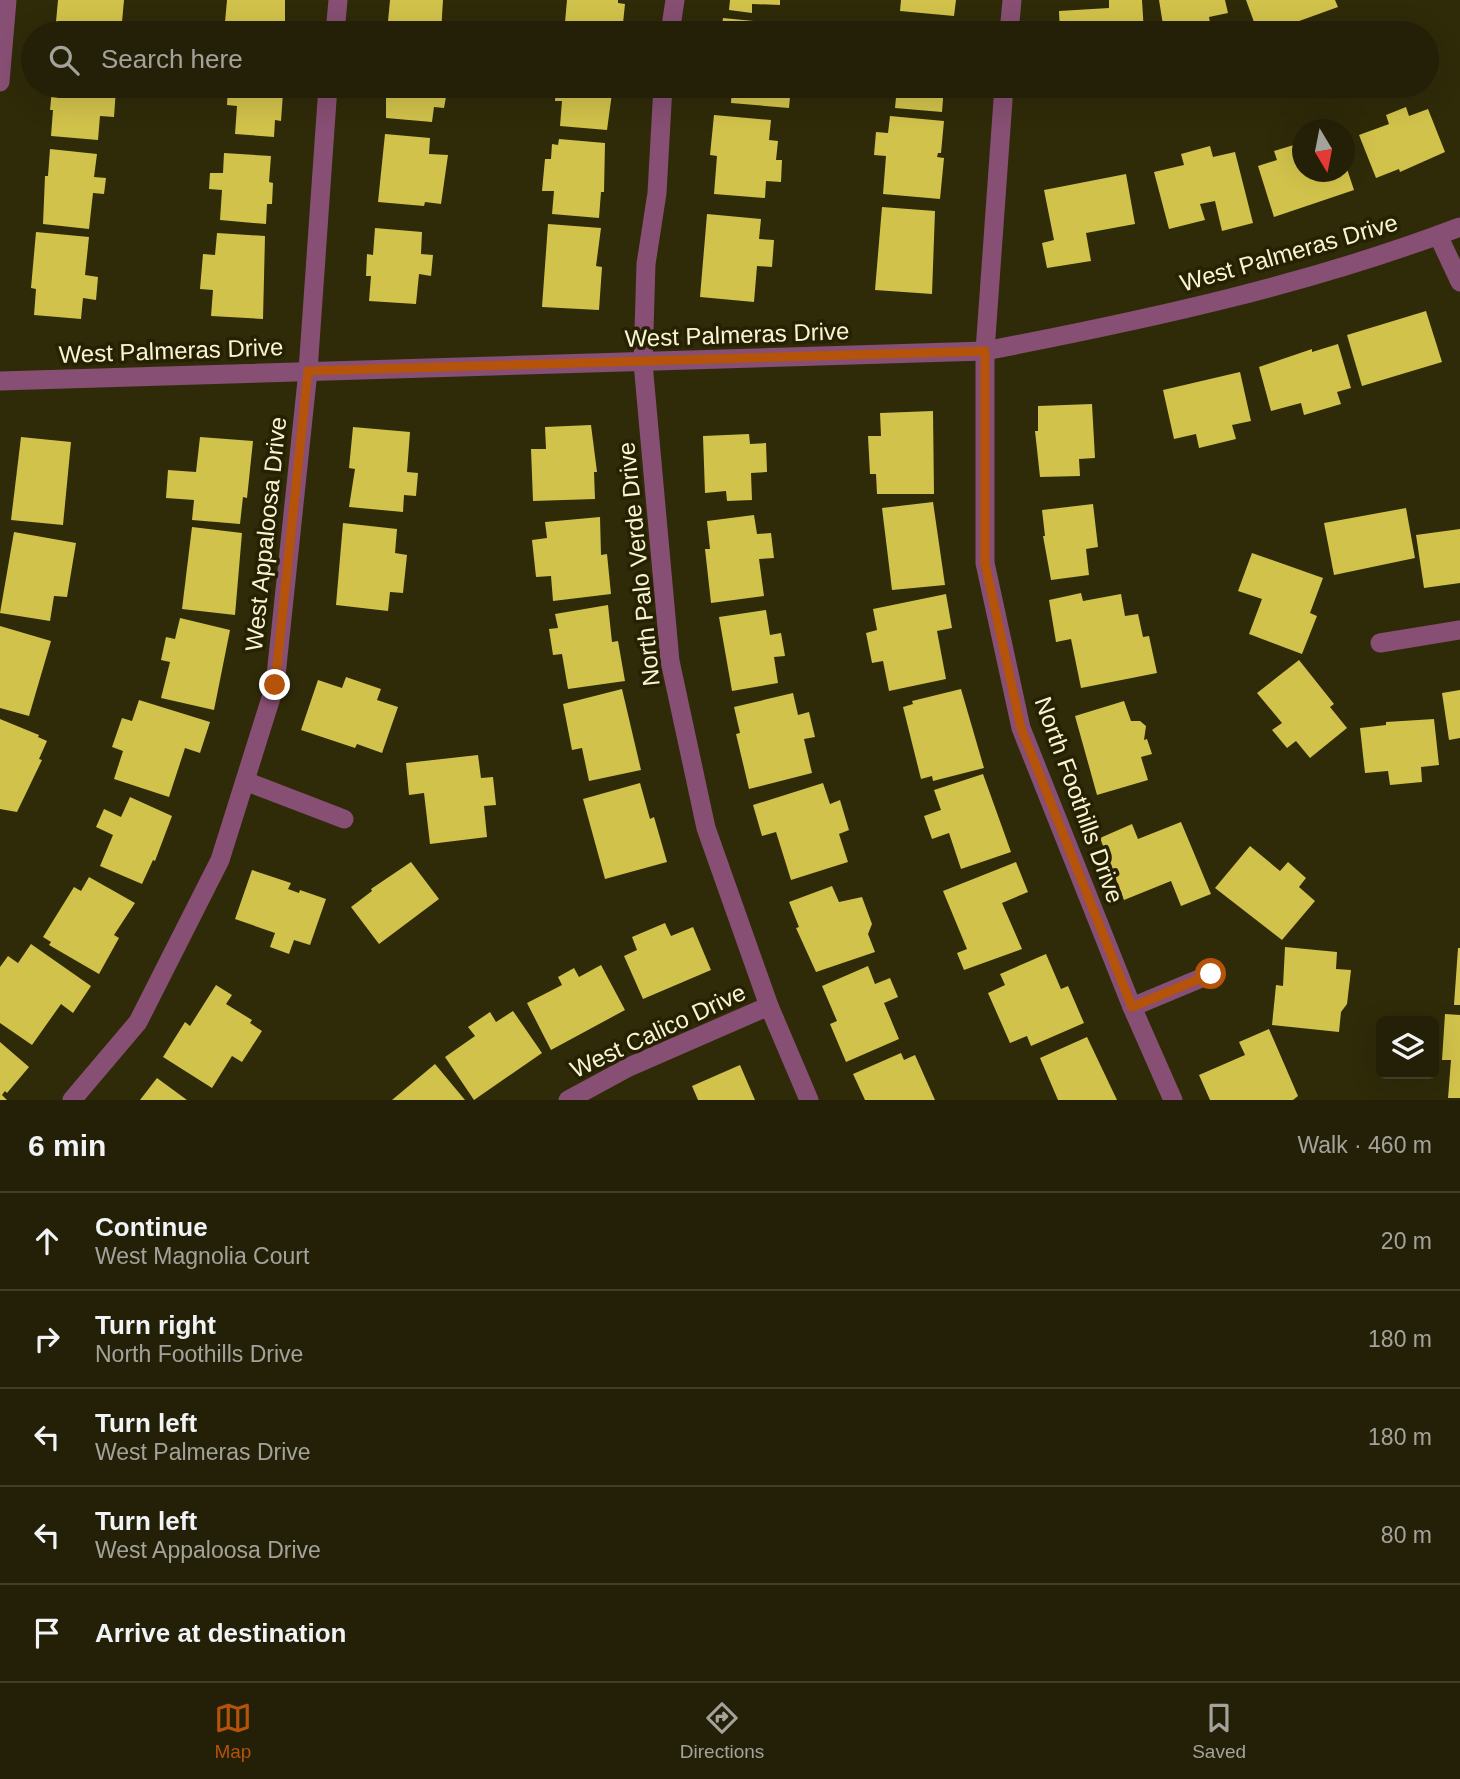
<!DOCTYPE html>
<html lang="en">
<head>
<meta charset="utf-8">
<style>
	body { margin:0; font-family:Helvetica,sans-serif; background:#2f2d15; color:#f1f3f6 }
	.controls { position:absolute; right:21px; bottom:21px; display:grid; overflow:hidden; border-radius:10px; box-shadow:0 7px 28px #0002 }
	.controls button { width:63px; height:63px; display:grid; place-items:center; padding:0; border:0; border-bottom:2px solid #403e28; background:#232007; color:#f1f3f6; font:35px sans-serif }
	.compass { position:absolute; left:1292px; top:119px; width:63px; height:63px; border-radius:50%; background:#232007; box-shadow:0 7px 28px #0002; rotate:170deg }
	.stop { position:absolute; width:21px; height:21px; margin:-16px; border:5px solid #b45309; border-radius:50%; background:#fff }
	.stop.end { background:#b45309; border-color:#fff; box-shadow:0 2px 7px #0008 }
	.list { margin:0; padding:0; list-style:none }
	h2 { display:flex; justify-content:space-between; align-items:center; height:91px; margin:0; padding:0 28px; font-size:30px }
	h2 small { font-size:23px; font-weight:400; color:#a3a39b }
	.list li { display:grid; grid-template-columns:46px 1fr auto; gap:21px; align-items:center; box-sizing:border-box; height:98px; padding:0 28px; border-top:2px solid #403e28 }
	.list b { display:block; font-size:26px; white-space:nowrap }
	.list p { margin:0; font-size:23px; white-space:nowrap; color:#a3a39b }
	.list em { font-size:23px; font-style:normal; color:#a3a39b }
	.icon { flex:none; width:38px; height:38px; fill:none; stroke:currentColor; stroke-width:2; stroke-linecap:round; stroke-linejoin:round }
	.map { position:relative; flex:none; width:1460px; height:1100px; overflow:hidden }
	.search { position:absolute; background:#232007; box-shadow:0 7px 28px #0002; left:21px; right:21px; top:21px; height:77px; display:flex; align-items:center; gap:18px; box-sizing:border-box; padding:0 24px; border-radius:38px; color:#a3a39b; font-size:26px }
	.sheet { height:581px; background:#232007 }
	nav { display:flex; justify-content:space-around; align-items:center; box-sizing:border-box; height:98px; border-top:2px solid #403e28; background:#232007; font-size:19px; color:#a3a39b }
	nav a { display:grid; justify-items:center; gap:4px }
	nav .on { color:#b45309 }
	.map>svg:first-child { display:block }
	.building { fill:#d1c24b }
	.lines { fill:none; stroke-linecap:round; stroke-linejoin:round }
	.minor { stroke:#874f73; stroke-width:19 }
	.route { stroke:#b45309; stroke-width:9 }
	.labels { text-anchor:middle; stroke-width:7; stroke-linejoin:round; paint-order:stroke }
	.street-label { font-size:24px; fill:#f8f4d5; stroke:#252101 }
</style>
</head>
<body>
<div class="map">
<svg width="1460" height="1100" viewBox="0 0 1460 1100">
	<rect width="100%" height="100%" fill="#2f2b09"/>
	<g class="building">
		<path d="M58 0H124L121 33H55Z"/>
		<path d="M227 0H285V28L282 33H235L236 23 225 22Z"/>
		<path d="M390 0H443L441 33 387 32Z"/>
		<path d="M567 0H618V3L625 4 622 33H564Z"/>
		<path d="M730 0H780V5L752 4V13L729 10Z"/>
		<path d="M901 0H956L954 16 900 11Z"/>
		<path d="M1109 0H1142L1144 33H1060L1059 11 1109 8Z"/>
		<path d="M1159 0H1225L1228 13 1209 17 1212 33H1177L1176 29 1164 31Z"/>
		<path d="M1246 0H1335L1338 7 1266 33H1258Z"/>
		<path d="M723 18 796 25 795 33H721Z"/>
		<path d="M902 25 949 29V33H901Z"/>
		<path d="M56 86H103L116 89 114 117 100 116 98 140 51 136 53 110H50L52 89Z"/>
		<path d="M228 86H277V93H283L281 121 275 120 274 137 235 134 237 106 227 105Z"/>
		<path d="M386 86H448L444 108 434 107 432 122 386 118Z"/>
		<path d="M556 86H613L607 130 560 126 562 101H555Z"/>
		<path d="M732 86H791L789 108 731 103Z"/>
		<path d="M897 86H944L942 112 895 108Z"/>
		<path d="M1406 107 1409 116 1428 109 1445 152 1400 172 1399 169 1376 178 1359 135 1389 124 1386 115Z"/>
		<path d="M714 115 771 120 769 140 778 141 776 160H782L781 182 766 181 765 198 714 194 717 156 710 155Z"/>
		<path d="M890 116 944 121 941 153H938L937 157 944 158 940 199 883 194 886 156 874 155 876 132 888 133Z"/>
		<path d="M385 134 430 138 429 154 448 155 441 204 425 202 424 206 378 202Z"/>
		<path d="M559 139 605 143 604 192H601L599 218 552 214 554 191H542L545 159H551L552 144 558 145Z"/>
		<path d="M1297 144 1300 153H1302V172H1344L1345 163 1354 190 1274 217 1258 166 1277 160 1274 151Z"/>
		<path d="M1210 146 1213 157 1235 152 1253 223 1222 231 1215 201 1200 204 1205 220 1169 229 1154 172 1184 165 1181 154Z"/>
		<path d="M50 149 97 154 94 177 106 178 104 194 93 193 89 229 43 224 45 176H48Z"/>
		<path d="M224 153 271 156 269 182 273 183 272 204H267L266 224 220 220 222 190 209 189 210 173H223Z"/>
		<path d="M1126 174 1135 224 1086 233 1091 261 1047 268 1042 243 1054 240 1044 190Z"/>
		<path d="M882 207 935 211 932 294 875 290Z"/>
		<path d="M707 214 761 219 759 239 774 240 772 267 757 266 754 302 700 297Z"/>
		<path d="M548 224 601 228 596 266 602 267 599 310 542 307Z"/>
		<path d="M375 228 422 232 421 254 433 255 431 276 419 274 416 304 369 301 371 276H366L367 254 373 255Z"/>
		<path d="M36 232 89 237 85 275 98 277 96 300 83 298 81 319 34 315 36 289 31 288Z"/>
		<path d="M217 233 265 236 263 319 211 316 213 290 200 289 203 254 215 255Z"/>
		<path d="M1426 311 1442 362 1362 386 1347 335Z"/>
		<path d="M1338 344 1351 388 1337 392 1341 404 1304 415 1301 403 1271 411 1259 367 1312 349V352Z"/>
		<path d="M1240 372 1251 421 1232 425 1236 439 1199 448 1196 434 1174 439 1163 390Z"/>
		<path d="M1092 404 1095 458 1079 459 1080 476 1040 477 1035 431H1038V406Z"/>
		<path d="M933 411 934 494H877L876 474H870L868 436H881L880 413Z"/>
		<path d="M591 425 597 472H594L595 499 533 501 531 449H546L545 427Z"/>
		<path d="M353 427 410 432 407 472 418 473 416 496 404 495 403 512 349 507 355 469 349 468Z"/>
		<path d="M749 434 750 444 766 443 767 472 751 473 752 500 727 501 726 491 705 493 703 436Z"/>
		<path d="M21 437 71 442 63 525 11 520Z"/>
		<path d="M200 437 253 441 247 498 243 497 240 524 192 520 194 500 166 498 168 470 196 472Z"/>
		<path d="M933 502 945 585 892 590 882 508Z"/>
		<path d="M1093 504 1098 547 1086 549 1089 575 1051 580 1043 536H1045L1042 510Z"/>
		<path d="M1406 508 1415 558 1334 575 1324 523Z"/>
		<path d="M754 515 757 534 771 533 774 558 759 559 764 596 711 603 705 549H710L707 521Z"/>
		<path d="M600 517 601 555 607 554 611 594 553 601 551 576 536 577 532 540 547 538 545 522Z"/>
		<path d="M343 523 397 529 395 553 407 555 403 593 390 592 388 611 336 605Z"/>
		<path d="M192 527 242 533 235 615 182 609Z"/>
		<path d="M1460 529V583L1424 588 1416 535Z"/>
		<path d="M14 532 76 543 67 597 54 596 50 621 0 613Z"/>
		<path d="M1252 553 1323 578 1310 613 1317 616 1302 654 1249 634 1262 599 1238 591Z"/>
		<path d="M1081 593 1083 601 1121 594 1125 616 1138 614 1143 637 1149 636 1157 673 1081 688 1071 639 1056 642 1049 600Z"/>
		<path d="M946 594 952 628 937 631 946 679 889 691 883 661 872 663 866 633 877 630 873 609Z"/>
		<path d="M608 605 612 642 618 641 625 681 568 689 562 654 553 655 549 629 558 628 555 614Z"/>
		<path d="M766 610 770 635 781 633 785 656 774 657 778 683 732 691 719 617Z"/>
		<path d="M180 618 230 630 214 710 161 698 170 662 161 660 166 637 175 639Z"/>
		<path d="M0 626 51 641 29 716 0 708Z"/>
		<path d="M1299 660 1334 704 1330 707 1347 728 1310 758 1296 741 1287 748 1272 730 1282 723 1257 693Z"/>
		<path d="M346 677 381 689 377 700 398 707 382 753 357 744 355 748 301 730 318 680 342 688Z"/>
		<path d="M622 689 641 770 589 781 582 748 572 750 563 704Z"/>
		<path d="M961 689 984 768 933 781 932 776 921 779 903 707 913 704 912 701Z"/>
		<path d="M1460 690V738L1449 740 1442 693Z"/>
		<path d="M793 693 798 715 809 712 815 737 804 739 812 773 749 789 736 734 740 733 734 707Z"/>
		<path d="M139 700 210 722 200 753 185 748 169 797 114 779 123 751 112 747 122 718 132 721Z"/>
		<path d="M1124 701 1131 721H1140L1146 726 1144 740 1147 739 1152 754 1141 757 1148 780 1097 795 1075 716Z"/>
		<path d="M0 719 39 735 38 737 47 741 39 759 42 760 17 812 0 809Z"/>
		<path d="M1434 719 1439 765 1421 767 1422 782 1390 785 1388 771 1365 773 1360 728 1386 725V722Z"/>
		<path d="M478 755 481 778 493 777 496 805 484 806 487 837 430 844 424 793 409 795 406 763Z"/>
		<path d="M983 774 1011 852 961 869 949 833 932 839 924 816 941 810 934 790Z"/>
		<path d="M640 783 650 819 654 817 667 862 605 879 583 799Z"/>
		<path d="M823 783 830 804 840 800 849 830 839 834 848 862 791 880 776 832 762 836 753 805Z"/>
		<path d="M130 797 172 816 155 861 153 860 142 884 100 866 113 835 96 827 104 809 121 817Z"/>
		<path d="M1181 822 1211 894 1181 906 1171 881 1124 900 1100 838 1132 824 1138 839Z"/>
		<path d="M1250 846 1280 871 1288 862 1306 878 1299 887 1315 901 1282 940 1215 888Z"/>
		<path d="M411 862 439 899 379 944 351 907 372 891 371 889Z"/>
		<path d="M1016 862 1028 892 1002 903 1022 949 964 970 957 953 967 949 943 891Z"/>
		<path d="M252 870 291 883 288 889 299 893 300 890 326 899 310 945 294 940 289 954 270 947 275 933 235 919Z"/>
		<path d="M89 877 135 903 114 935 119 938 99 974 49 945 51 942 43 937 74 887 81 891Z"/>
		<path d="M832 886 839 902 862 897 872 924 868 934 875 952 816 972 796 928 799 927 789 902Z"/>
		<path d="M665 923 671 936 693 927 711 970 643 999 624 956 637 950 632 937Z"/>
		<path d="M31 944 91 986 73 1013 61 1004 32 1045 0 1023V967L8 956 18 963Z"/>
		<path d="M1285 947 1337 952 1336 969 1351 970 1347 1004 1341 1012 1339 1032 1272 1025 1276 985 1283 986Z"/>
		<path d="M1458 948H1460V1005H1454Z"/>
		<path d="M1046 954 1061 989 1068 986 1084 1023 1031 1046 1027 1036 1010 1043 988 993 1005 985 1000 974Z"/>
		<path d="M601 965 625 1010 551 1050 527 1003 562 985 558 977 574 968 579 977Z"/>
		<path d="M868 966 875 984 890 978 898 997 884 1003 899 1039 846 1062 830 1024 837 1021 822 986Z"/>
		<path d="M216 985 232 995 226 1004 252 1020 250 1023 262 1031 242 1062 232 1056 212 1088 163 1057 185 1022 190 1026Z"/>
		<path d="M513 1011 542 1053 474 1100 445 1057 475 1036 468 1027 490 1012 496 1022Z"/>
		<path d="M1445 1014 1460 1015V1098H1448L1451 1060H1442Z"/>
		<path d="M1269 1029 1298 1096 1293 1100H1210L1199 1075 1245 1055 1239 1042Z"/>
		<path d="M1087 1037 1117 1100H1058L1040 1058Z"/>
		<path d="M0 1042 29 1067 7 1093 5 1091 2 1095 7 1100H0Z"/>
		<path d="M901 1053 904 1060 915 1055 935 1100H865L853 1074Z"/>
		<path d="M435 1064 465 1100H392Z"/>
		<path d="M740 1065 755 1100H698L692 1086Z"/>
		<path d="M157 1078 187 1100H140Z"/>
	</g>
	<g class="lines">
		<g class="minor">
			<path d="M335 33 338 0"/>
			<path d="M670 33 675 0"/>
			<path d="M1009 33 1012 0"/>
			<path d="M0 82 7 0"/>
			<path d="M663 86 657 193 646 264 643 363 670 661 706 828 769 1006 809 1100"/>
			<path d="M1004 86 985 351V563L1021 728 1132 1007 1173 1100"/>
			<path d="M1438 235 1460 282"/>
			<path d="M0 381 985 351C1145 320 1308 285 1460 227"/>
			<path d="M1380 643 1460 630"/>
			<path d="M245 781 344 819"/>
			<path d="M1132 1007 1211 974"/>
			<path d="M72 1100 138 1022 220 860 275 685 308 371 328 86"/>
			<path d="M568 1100 629 1067 769 1006"/>
		</g>
	</g>
	<g class="lines">
		<path class="route" d="M275 685 308 371 985 351V563L1021 728 1132 1007 1211 974"/>
	</g>
	<g class="labels">
		<g class="street-label">
			<text transform="translate(1289 253) rotate(-16)" y="8">West Palmeras Drive</text>
			<text transform="translate(737 335) rotate(-2)" y="8">West Palmeras Drive</text>
			<text transform="translate(171 351) rotate(-2)" y="8">West Palmeras Drive</text>
			<text transform="translate(266 534) rotate(-84)" y="8">West Appaloosa Drive</text>
			<text transform="translate(639 564) rotate(-96)" y="8">North Palo Verde Drive</text>
			<text transform="translate(1079 800) rotate(70)" y="8">North Foothills Drive</text>
			<text transform="translate(658 1031) rotate(-25)" y="8">West Calico Drive</text>
		</g>
	</g>
</svg>
<div class="controls">
<button><svg class="icon" aria-label="layers" viewBox="0 0 24 24"><path d="M12 4l9 5-9 5-9-5zM3 14l9 5 9-5"/></svg></button>
</div>
<svg class="compass" viewBox="-18 -18 36 36"><path d="M0-13l5 13h-10z" fill="#e53935"/><path d="M0 13l5-13h-10z" fill="#a3a39b"/></svg>
<div class="stop" style="left:1211px;top:974px"></div>
<div class="stop end" style="left:275px;top:685px"></div>
<div class="search"><svg class="icon" aria-label="search" viewBox="0 0 24 24"><circle cx="10" cy="10" r="6"/><path d="M15 15l6 6"/></svg>Search here</div>
</div>
<section class="sheet">
<h2>6 min<small>Walk · 460 m</small></h2>
<ul class="list">
<li><svg class="icon" aria-label="ahead" viewBox="0 0 24 24"><path d="M12 20V5M6 11l6-6 6 6"/></svg><div><b>Continue</b><p>West Magnolia Court</p></div><em>20 m</em></li>
<li><svg class="icon" aria-label="right" viewBox="0 0 24 24"><path d="M7 20v-9h11M14 6l5 5-5 5"/></svg><div><b>Turn right</b><p>North Foothills Drive</p></div><em>180 m</em></li>
<li><svg class="icon" aria-label="left" viewBox="0 0 24 24"><path d="M17 20v-9H6M10 6l-5 5 5 5"/></svg><div><b>Turn left</b><p>West Palmeras Drive</p></div><em>180 m</em></li>
<li><svg class="icon" aria-label="left" viewBox="0 0 24 24"><path d="M17 20v-9H6M10 6l-5 5 5 5"/></svg><div><b>Turn left</b><p>West Appaloosa Drive</p></div><em>80 m</em></li>
<li><svg class="icon" aria-label="arrive" viewBox="0 0 24 24"><path d="M6 21V4h12l-3 4 3 4H6"/></svg><div><b>Arrive at destination</b></div></li>
</ul>
</section>
<nav>
<a class="on"><svg class="icon" aria-label="map" viewBox="0 0 24 24"><path d="M3 6l6-2 6 2 6-2v14l-6 2-6-2-6 2zM9 4v14M15 6v14"/></svg>Map</a>
<a><svg class="icon" aria-label="directions" viewBox="0 0 24 24"><path d="M12 3l9 9-9 9-9-9zM9 14v-3h6M13 9l2 2-2 2"/></svg>Directions</a>
<a><svg class="icon" aria-label="saved" viewBox="0 0 24 24"><path d="M7 4h10v16l-5-4-5 4z"/></svg>Saved</a>
</nav>
</body>
</html>
